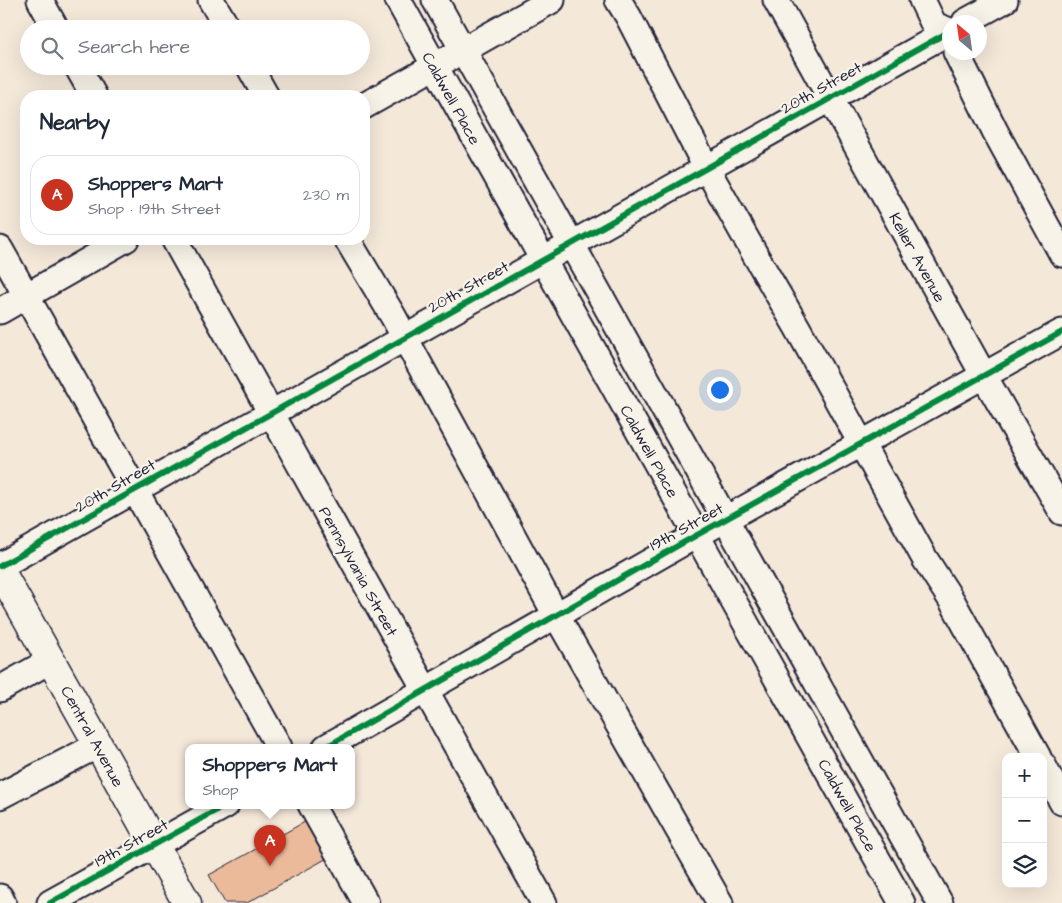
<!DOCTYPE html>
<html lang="en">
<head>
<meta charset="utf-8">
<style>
	body { margin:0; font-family:"Architects Daughter",sans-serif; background:#f6f6f7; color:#1f2937 }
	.controls { position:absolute; right:15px; bottom:15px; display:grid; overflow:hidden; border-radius:10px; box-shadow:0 5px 20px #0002 }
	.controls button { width:45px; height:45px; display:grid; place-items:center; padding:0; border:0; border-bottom:1px solid #e0e1e3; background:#fff; color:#1f2937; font:25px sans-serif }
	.compass { position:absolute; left:942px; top:15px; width:45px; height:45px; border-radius:50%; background:#fff; box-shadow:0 5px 20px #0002; rotate:331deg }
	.you { position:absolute; left:719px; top:389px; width:18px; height:18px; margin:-12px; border:4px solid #fff; border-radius:50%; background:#1a73e8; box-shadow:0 0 0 8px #1a73e833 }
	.badge { display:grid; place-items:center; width:32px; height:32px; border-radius:50%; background:#c8321e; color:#fff; font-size:16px; font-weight:700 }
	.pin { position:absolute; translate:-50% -41px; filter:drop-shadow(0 1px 2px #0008) }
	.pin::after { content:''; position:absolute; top:26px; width:18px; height:15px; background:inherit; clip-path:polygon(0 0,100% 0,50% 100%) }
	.popup { position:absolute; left:185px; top:744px; width:170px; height:65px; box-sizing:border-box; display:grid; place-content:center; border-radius:10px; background:#fff; filter:drop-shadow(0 1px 4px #0005); font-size:16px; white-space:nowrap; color:#747a83 }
	.popup b { font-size:19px; color:#1f2937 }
	.popup::after { content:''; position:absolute; left:50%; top:100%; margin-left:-10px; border:10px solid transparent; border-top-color:#fff }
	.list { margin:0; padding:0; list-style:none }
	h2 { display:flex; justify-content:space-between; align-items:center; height:65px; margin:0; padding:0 20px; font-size:21px }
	h2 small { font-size:16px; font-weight:400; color:#747a83 }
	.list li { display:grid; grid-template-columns:32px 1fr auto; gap:15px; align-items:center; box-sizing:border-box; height:80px; margin:0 10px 10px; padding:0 10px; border:1px solid #e0e1e3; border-radius:20px }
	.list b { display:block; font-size:19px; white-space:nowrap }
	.list p { margin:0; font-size:16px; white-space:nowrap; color:#747a83 }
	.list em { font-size:16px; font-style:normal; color:#747a83 }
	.icon { flex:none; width:28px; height:28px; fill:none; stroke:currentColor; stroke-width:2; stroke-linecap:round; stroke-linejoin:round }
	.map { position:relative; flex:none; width:1062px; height:903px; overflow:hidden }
	.search { position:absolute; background:#fff; box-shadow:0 5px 20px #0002; left:20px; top:20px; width:350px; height:55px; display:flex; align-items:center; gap:12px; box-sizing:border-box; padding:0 18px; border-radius:28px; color:#747a83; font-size:19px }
	.panel { position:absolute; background:#fff; box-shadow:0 5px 20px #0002; left:20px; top:90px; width:350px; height:155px; border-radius:20px }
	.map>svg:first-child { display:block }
	.building { fill:#eaba9b; stroke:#22223b }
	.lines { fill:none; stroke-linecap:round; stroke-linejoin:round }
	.minor-casing { stroke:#22223b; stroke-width:29 }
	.major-casing { stroke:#22223b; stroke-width:31 }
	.minor { stroke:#f7f3e8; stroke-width:25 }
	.major { stroke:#f7f3e8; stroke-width:28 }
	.cycleway-casing { stroke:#f7f3e8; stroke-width:9 }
	.cycleway { stroke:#00873e; stroke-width:6 }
	.labels { text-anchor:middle; stroke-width:4.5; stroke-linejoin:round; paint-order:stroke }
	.street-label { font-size:16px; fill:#22223b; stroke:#f7f3e8 }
</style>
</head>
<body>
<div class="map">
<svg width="1062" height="903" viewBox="0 0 1062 903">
	<rect width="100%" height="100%" fill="#f4e8d9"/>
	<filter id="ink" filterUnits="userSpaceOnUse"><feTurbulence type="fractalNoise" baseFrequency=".02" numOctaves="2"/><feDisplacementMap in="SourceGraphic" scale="10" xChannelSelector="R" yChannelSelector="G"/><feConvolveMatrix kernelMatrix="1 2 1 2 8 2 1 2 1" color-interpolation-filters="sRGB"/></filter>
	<g filter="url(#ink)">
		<path class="building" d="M310 819 331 856 247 903H225L209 875Z"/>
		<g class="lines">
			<defs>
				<g id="minor">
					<path d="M40 0 56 29"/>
					<path d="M211 0 228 29"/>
					<path d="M398 0 902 903"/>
					<path d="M435 0 940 903"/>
					<path d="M618 0 628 16 706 167 757 258 797 327 925 559 952 601 1038 757"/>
					<path d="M776 0 984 376 1062 512"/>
					<path d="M922 0 934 25 950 31"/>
					<path d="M965 22 1005 0"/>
					<path d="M956 52 995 131 1062 254"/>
					<path d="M77 66 94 96"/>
					<path d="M249 66 266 96"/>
					<path d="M364 106 552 0"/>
					<path d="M174 239 544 903"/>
					<path d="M347 239 393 316 556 615 720 903"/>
					<path d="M0 249 279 747"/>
					<path d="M0 311 126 239"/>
					<path d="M0 566 950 31"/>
					<path d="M0 689 51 660"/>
					<path d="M326 747 679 545 1062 332"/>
					<path d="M1043 765 1062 802"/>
					<path d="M0 796 98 745"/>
					<path d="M311 805 366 903"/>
					<path d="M0 897 3 903"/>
					<path d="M50 903 226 805"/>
				</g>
				<path id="major" d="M0 570 187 903"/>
			</defs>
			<use href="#minor" class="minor-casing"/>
			<use href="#major" class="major-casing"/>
			<use href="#minor" class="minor"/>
			<use href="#major" class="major"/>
			<defs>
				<g id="cycleway">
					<path d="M0 566 950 31"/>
					<path d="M326 747 679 545 1062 332"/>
					<path d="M50 903 226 805"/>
				</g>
			</defs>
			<use href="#cycleway" class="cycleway-casing"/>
			<use href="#cycleway" class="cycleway"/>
		</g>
	</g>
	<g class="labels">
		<g class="street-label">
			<text transform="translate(821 87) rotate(-29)" y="6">20th Street</text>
			<text transform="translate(452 98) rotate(61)" y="6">Caldwell Place</text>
			<text transform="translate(918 257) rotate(61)" y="6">Keller Avenue</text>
			<text transform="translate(468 286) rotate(-29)" y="6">20th Street</text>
			<text transform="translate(650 451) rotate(61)" y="6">Caldwell Place</text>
			<text transform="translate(115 485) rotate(-30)" y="6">20th Street</text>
			<text transform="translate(686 526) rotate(-29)" y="6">19th Street</text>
			<text transform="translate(359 571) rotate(61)" y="6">Pennsylvania Street</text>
			<text transform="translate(93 736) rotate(61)" y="6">Central Avenue</text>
			<text transform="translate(848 805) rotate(61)" y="6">Caldwell Place</text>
			<text transform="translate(131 842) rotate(-29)" y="6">19th Street</text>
		</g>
	</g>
</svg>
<div class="controls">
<button>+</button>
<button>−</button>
<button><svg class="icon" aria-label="layers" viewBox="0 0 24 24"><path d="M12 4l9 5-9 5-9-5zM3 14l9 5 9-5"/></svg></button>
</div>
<svg class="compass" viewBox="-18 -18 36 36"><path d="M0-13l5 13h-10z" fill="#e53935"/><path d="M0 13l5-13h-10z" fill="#747a83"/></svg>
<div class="you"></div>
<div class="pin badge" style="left:270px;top:866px">A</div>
<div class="popup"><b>Shoppers Mart</b>Shop</div>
<div class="search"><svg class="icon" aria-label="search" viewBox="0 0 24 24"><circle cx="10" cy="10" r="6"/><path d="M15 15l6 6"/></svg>Search here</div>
<section class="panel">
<h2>Nearby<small></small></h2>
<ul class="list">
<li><span class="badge">A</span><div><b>Shoppers Mart</b><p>Shop · 19th Street</p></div><em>230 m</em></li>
</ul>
</section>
</div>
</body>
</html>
